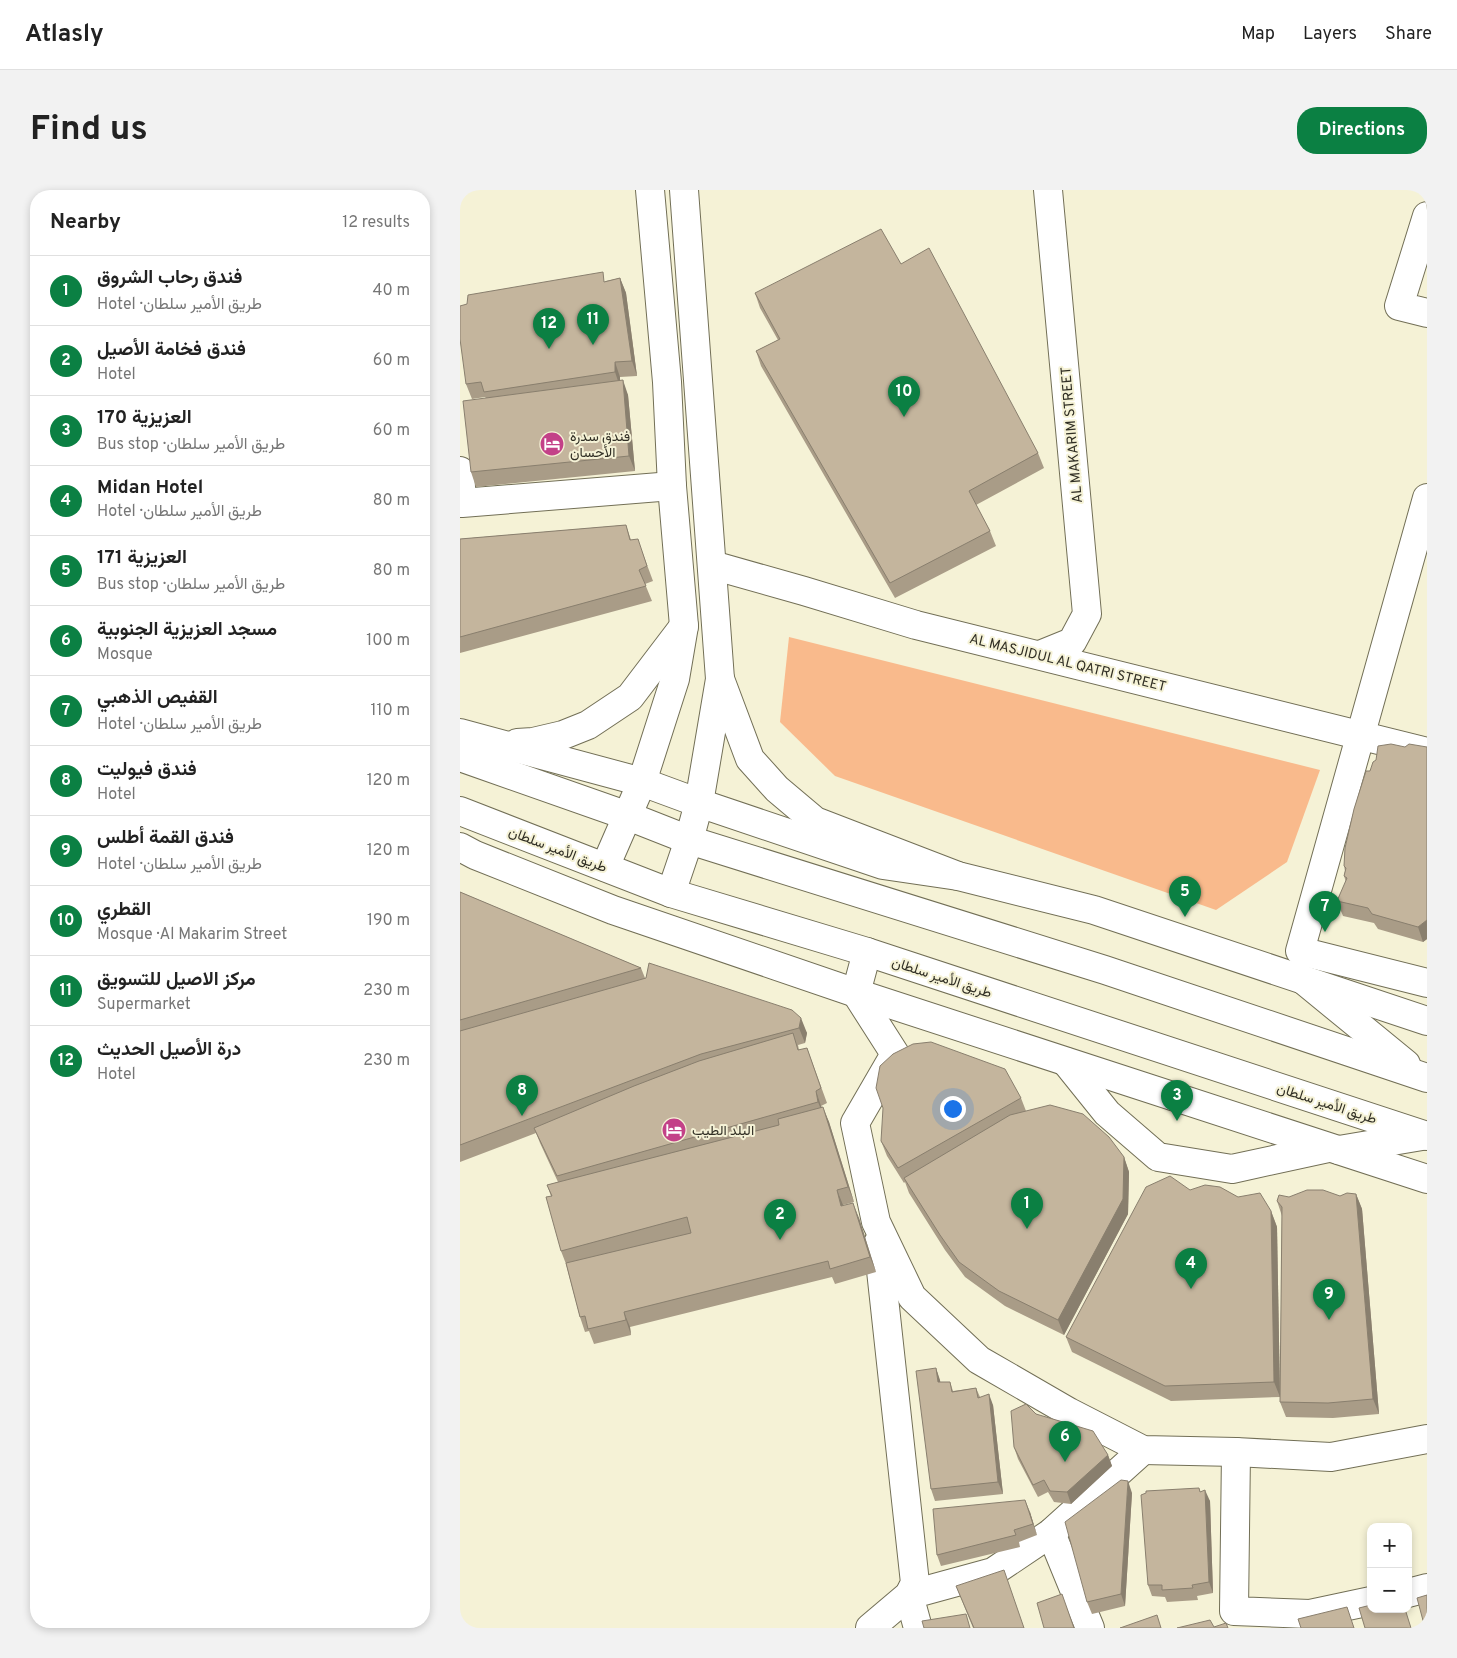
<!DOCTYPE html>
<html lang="en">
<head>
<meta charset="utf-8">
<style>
	body { margin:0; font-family:Overpass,Vazirmatn,sans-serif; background:#f2f2f2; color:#222 }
	.controls { position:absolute; right:15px; bottom:15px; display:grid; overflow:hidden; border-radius:10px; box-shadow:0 2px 8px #0003 }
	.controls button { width:45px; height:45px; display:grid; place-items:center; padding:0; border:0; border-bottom:1px solid #e0e0e0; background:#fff; color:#222; font:25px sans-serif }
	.you { position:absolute; left:492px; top:918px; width:18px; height:18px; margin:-12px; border:4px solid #fff; border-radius:50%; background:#1a73e8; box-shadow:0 0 0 8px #1a73e833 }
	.badge { display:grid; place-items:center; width:32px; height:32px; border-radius:50%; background:#0b8043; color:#fff; font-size:16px; font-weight:700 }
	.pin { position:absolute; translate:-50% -41px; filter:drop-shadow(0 1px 2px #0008) }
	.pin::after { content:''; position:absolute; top:26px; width:18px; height:15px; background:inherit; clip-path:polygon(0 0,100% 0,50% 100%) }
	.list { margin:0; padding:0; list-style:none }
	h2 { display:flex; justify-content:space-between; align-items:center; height:65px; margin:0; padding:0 20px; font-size:21px }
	h2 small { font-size:16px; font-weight:400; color:#767676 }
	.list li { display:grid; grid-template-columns:32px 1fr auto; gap:15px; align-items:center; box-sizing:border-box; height:70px; padding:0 20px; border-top:1px solid #e0e0e0 }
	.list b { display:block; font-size:19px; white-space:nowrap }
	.list p { margin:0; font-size:16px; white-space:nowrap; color:#767676 }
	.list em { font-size:16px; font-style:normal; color:#767676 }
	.map { position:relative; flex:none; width:967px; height:1438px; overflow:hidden; border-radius:20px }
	header { display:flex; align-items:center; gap:30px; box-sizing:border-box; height:70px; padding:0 25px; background:#fff; border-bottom:1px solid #e0e0e0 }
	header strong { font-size:24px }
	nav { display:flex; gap:28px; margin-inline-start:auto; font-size:18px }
	.intro { display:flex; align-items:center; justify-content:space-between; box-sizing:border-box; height:120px; padding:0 30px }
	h1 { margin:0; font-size:35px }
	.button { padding:12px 22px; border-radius:20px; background:#0b8043; color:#fff; font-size:18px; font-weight:700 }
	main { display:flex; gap:30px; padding:0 30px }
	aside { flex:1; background:#fff; border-radius:20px; box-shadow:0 2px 8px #0003 }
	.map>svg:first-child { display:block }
	.green { fill:#f9ba8c }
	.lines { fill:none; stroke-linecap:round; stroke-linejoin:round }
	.minor-casing { stroke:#726f56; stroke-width:30 }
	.highway-casing { stroke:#726f56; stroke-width:30 }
	.minor { stroke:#fff; stroke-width:28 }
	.highway { stroke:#fff; stroke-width:28 }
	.wall { fill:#a99c87 }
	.shaded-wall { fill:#897f6e }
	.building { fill:#c4b59d; stroke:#897f6e }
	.labels { text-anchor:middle; stroke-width:4; stroke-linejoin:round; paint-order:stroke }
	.street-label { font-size:14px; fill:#302e24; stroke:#f5f2d6 }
	.poi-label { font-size:14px; fill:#302e24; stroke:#f5f2d6; text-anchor:start }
</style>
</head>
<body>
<header>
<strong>Atlasly</strong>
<nav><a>Map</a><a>Layers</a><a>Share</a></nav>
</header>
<div class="intro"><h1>Find us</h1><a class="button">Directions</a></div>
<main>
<aside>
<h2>Nearby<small>12 results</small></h2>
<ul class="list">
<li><span class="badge">1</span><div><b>فندق رحاب الشروق</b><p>Hotel · طريق الأمير سلطان</p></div><em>40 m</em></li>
<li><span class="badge">2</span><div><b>فندق فخامة الأصيل</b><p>Hotel</p></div><em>60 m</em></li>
<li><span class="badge">3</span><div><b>العزيزية 170</b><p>Bus stop · طريق الأمير سلطان</p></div><em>60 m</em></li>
<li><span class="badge">4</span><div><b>Midan Hotel</b><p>Hotel · طريق الأمير سلطان</p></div><em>80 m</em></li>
<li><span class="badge">5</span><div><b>العزيزية 171</b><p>Bus stop · طريق الأمير سلطان</p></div><em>80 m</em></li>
<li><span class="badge">6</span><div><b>مسجد العزيزية الجنوبية</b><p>Mosque</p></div><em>100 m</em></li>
<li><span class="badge">7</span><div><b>القفيص الذهبي</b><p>Hotel · طريق الأمير سلطان</p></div><em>110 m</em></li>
<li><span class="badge">8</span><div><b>فندق فيوليت</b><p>Hotel</p></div><em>120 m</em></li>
<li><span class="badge">9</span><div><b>فندق القمة أطلس</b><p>Hotel · طريق الأمير سلطان</p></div><em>120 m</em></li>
<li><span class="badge">10</span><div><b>القطري</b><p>Mosque · Al Makarim Street</p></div><em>190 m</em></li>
<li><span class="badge">11</span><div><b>مركز الاصيل للتسويق</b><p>Supermarket</p></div><em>230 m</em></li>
<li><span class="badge">12</span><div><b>درة الأصيل الحديث</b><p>Hotel</p></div><em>230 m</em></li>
</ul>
</aside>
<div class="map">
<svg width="967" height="1438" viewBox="0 0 967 1438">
	<rect width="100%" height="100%" fill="#f5f2d6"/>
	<path class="green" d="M329 447 860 580 827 672 756 720 375 586 320 532Z"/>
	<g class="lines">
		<defs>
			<g id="minor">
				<path d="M967 26 939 116 967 123"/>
				<path d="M0 281 2 313 212 296"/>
				<path d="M967 308 840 761 967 793"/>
				<path d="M252 375 344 401 456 435 967 562"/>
				<path d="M580 465 612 452 627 424 588 0"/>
				<path d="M260 489 290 569 317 599 355 631 498 686 634 720 967 831"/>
				<path d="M0 657 15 665 153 720 396 803 967 989"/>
				<path d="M145 677 182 592 215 489 224 436 212 296 207 192 190 0"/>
				<path d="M211 703 229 650 239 613 260 489 224 0"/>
				<path d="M407 762 396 803 435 864 395 933 416 1032 452 1107 519 1170 609 1222 683 1260 776 1262 871 1267 967 1249"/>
				<path d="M606 872 647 923 698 967 772 979 868 958"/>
				<path d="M776 1262 774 1421 850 1424 911 1411"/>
				<path d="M591 1343 630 1438"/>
				<path d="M948 1403 967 1398"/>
				<path d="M410 1438 449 1405 455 1393 418 1053"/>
				<path d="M458 1438 449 1405 533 1382 591 1343 683 1260"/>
			</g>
			<g id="highway">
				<path d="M0 543 182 592 239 613 423 675 498 686"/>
				<path d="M57 553 73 552 103 545 128 535 170 507 224 436"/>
				<path d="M0 567 168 626 229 650 645 780 967 888"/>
				<path d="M0 621 211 703 407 762 967 946"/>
				<path d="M842 789 946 874"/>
				<path d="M879 960 962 946"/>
			</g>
		</defs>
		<use href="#minor" class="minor-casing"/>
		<use href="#highway" class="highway-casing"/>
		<use href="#minor" class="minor"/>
		<use href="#highway" class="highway"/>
	</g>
	<g class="wall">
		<path d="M441 74 578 263 584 278 516 315 530 341 536 356 435 408 301 176 296 161 318 150 300 118 295 103Z"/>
		<path d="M160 88 166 103 177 186 160 187V191L168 205 175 281 16 297 11 282 26 208 25 207 12 209 6 194 146 91Z"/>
		<path d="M166 335 171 350 183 364 193 391 185 394 192 411 0 463V349Z"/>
		<path d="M945 557H967V749L963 752 918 739 914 733 883 726 877 711 886 692 884 686 885 681 884 676 910 581Z"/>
		<path d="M0 702 181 778 185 788 332 820 347 843 345 853 338 855 339 860 347 858 367 913 361 916 362 917 369 932 394 1012 383 1015 399 1028 416 1082 375 1094 372 1087 170 1137 171 1145 134 1154 129 1141 125 1142 120 1127 106 1074 101 1061 91 1006 87 995 98 992 80 953 76 943 0 972Z"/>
		<path d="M561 908 566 921 664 967 669 982 668 1024 604 1145 545 1116 505 1087 485 1060 449 1003 445 992 444 993 427 966 421 951Z"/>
		<path d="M730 1000 778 1007 811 1021 817 1037 820 1207 711 1211 612 1162 606 1147Z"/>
		<path d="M896 1004 902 1019 919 1224 873 1228 826 1227 820 1212 822 1026 817 1011 829 1007 880 1006Z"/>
		<path d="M476 1178 480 1192H490L493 1201 516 1198 520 1207 533 1215 543 1304 475 1311 471 1299Z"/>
		<path d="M576 1224 648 1265 652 1276 611 1314 594 1312 588 1302 578 1307 558 1269 554 1257Z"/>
		<path d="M741 1302 750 1311 753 1403 737 1406 738 1410 707 1412 705 1407 692 1406 688 1395Z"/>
		<path d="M672 1303 665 1416 632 1424 627 1412Z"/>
		<path d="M570 1322 577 1345 559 1352 560 1357 481 1376 477 1365Z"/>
		<path d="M496 1396 564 1438H513Z"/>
	</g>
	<g class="shaded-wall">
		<path d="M160 88 166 103 177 186 172 171Z"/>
		<path d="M155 172 160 187V197L155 182Z"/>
		<path d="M163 190 168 205 175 281 169 266Z"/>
		<path d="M967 730V749L963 752 958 737Z"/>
		<path d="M341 828 347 843 345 853 339 838Z"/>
		<path d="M356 901 361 916 364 927 358 912Z"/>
		<path d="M363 917 369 932 394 1012 388 997Z"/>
		<path d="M664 967 669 982 668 1024 604 1145 598 1130Z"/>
		<path d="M377 1000 383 1015 381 1016Z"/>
		<path d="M896 1004 902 1019 919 1224 913 1209Z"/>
		<path d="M393 1013 399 1028 416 1082 410 1067Z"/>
		<path d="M811 1021 817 1037 820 1207 814 1192Z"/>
		<path d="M164 1122 170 1137 171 1145 166 1130Z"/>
		<path d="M476 1178 480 1190 482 1204 478 1192Z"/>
		<path d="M529 1204 533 1215 543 1304 538 1292Z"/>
		<path d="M648 1265 652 1276 611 1314 607 1302Z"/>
		<path d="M668 1291 672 1303 665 1416 661 1404Z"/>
		<path d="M745 1300 750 1311 753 1403 749 1392Z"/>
		<path d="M565 1310 570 1322 577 1345 573 1334Z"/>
	</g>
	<g class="building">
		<path d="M421 39 441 74 469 58 578 263 509 301 530 341 430 393 296 161 320 149 295 103Z"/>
		<path d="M143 82 144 92 160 88 172 171 155 172V182L24 202 21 192 6 194 0 149V116L7 114 8 105Z"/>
		<path d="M163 190 169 266 11 282 3 211Z"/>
		<path d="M166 335 170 350 178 349 187 376 179 380 186 396 0 447V349Z"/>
		<path d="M931 554 945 557 949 554 967 557V730L958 737 912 724 908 718 877 711 887 688 884 686 886 678 884 676 885 658 894 619 906 581H910L913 572 916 570 918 556Z"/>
		<path d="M0 702 181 778 0 830Z"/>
		<path d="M189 773 332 820 341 828 339 838 241 864 0 955V841L186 788Z"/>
		<path d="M333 843 338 860 347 858 361 898 356 901 358 912 97 986 74 938 174 896 239 871Z"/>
		<path d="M471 852 545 879 561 908 438 978 421 951 423 918 416 898 420 876 433 864 453 854Z"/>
		<path d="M590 915 623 924 649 947 664 967 663 1009 598 1130 539 1101 499 1072 480 1045 444 988 550 925Z"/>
		<path d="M363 917 388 997 377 1000 381 1016 393 1013 410 1067 370 1079 368 1071 164 1122 166 1130 128 1139 125 1126 120 1127 106 1073 231 1043 227 1027 101 1061 86 1007 92 1006 87 995 319 935 318 929Z"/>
		<path d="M710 986 730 1000 745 995 760 997 778 1007 800 1003 811 1021 814 1192 705 1196 606 1147 686 997Z"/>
		<path d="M847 1000H863L880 1006 887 1003 896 1004 913 1209 868 1213 820 1212 822 1017 817 1011 819 1005 829 1007Z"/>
		<path d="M476 1178 478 1192H490L492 1202 516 1198 518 1208 529 1204 538 1292 471 1299 456 1181Z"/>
		<path d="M566 1214 576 1224 633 1241 648 1265 607 1302 590 1301 584 1290 573 1295 554 1257 551 1221Z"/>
		<path d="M661 1290 668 1291 661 1404 627 1412 605 1332Z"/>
		<path d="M739 1298 740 1302 745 1300 749 1392 732 1395 733 1398 702 1400V1395H688L681 1305 686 1303V1301Z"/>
		<path d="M565 1310 573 1334 554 1340 556 1345 477 1365 473 1319Z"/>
		<path d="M544 1380 564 1438H514L496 1396Z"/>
		<path d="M602 1404 614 1438H584L577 1413Z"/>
		<path d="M967 1405V1438H965L957 1408Z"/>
		<path d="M911 1415V1419H945L951 1438H905L899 1418Z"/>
		<path d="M887 1417 894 1438H841L838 1429Z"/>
		<path d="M506 1424 510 1438H464L462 1431Z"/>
		<path d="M697 1425 701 1438H660Z"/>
		<path d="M750 1430 754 1437 766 1433 768 1438H717Z"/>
	</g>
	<defs>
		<symbol id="hotel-disc" viewBox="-11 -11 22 22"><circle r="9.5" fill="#c34188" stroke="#f5f2d6"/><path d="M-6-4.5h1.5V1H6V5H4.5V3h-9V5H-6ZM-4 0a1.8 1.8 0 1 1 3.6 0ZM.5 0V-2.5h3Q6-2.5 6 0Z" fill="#fff"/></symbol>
	</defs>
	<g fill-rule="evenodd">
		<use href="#hotel-disc" x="78" y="240" width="28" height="28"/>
		<use href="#hotel-disc" x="200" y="926" width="28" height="28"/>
	</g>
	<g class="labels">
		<g class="street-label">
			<text transform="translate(611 245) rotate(-95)" y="5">AL MAKARIM STREET</text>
			<text transform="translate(608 472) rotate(14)" y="5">AL MASJIDUL AL QATRI STREET</text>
			<text transform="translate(98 659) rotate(21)" y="5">طريق الأمير سلطان</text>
			<text transform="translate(482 787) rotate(18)" y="5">طريق الأمير سلطان</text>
			<text transform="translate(867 913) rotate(18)" y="5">طريق الأمير سلطان</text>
		</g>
		<g class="poi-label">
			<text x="110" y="251">فندق سدرة<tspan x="110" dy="16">الأحسان</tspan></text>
			<text x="232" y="945">البلد الطيب</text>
		</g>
	</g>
</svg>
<div class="controls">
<button>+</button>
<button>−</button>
</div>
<div class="you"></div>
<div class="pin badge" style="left:567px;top:1039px">1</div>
<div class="pin badge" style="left:320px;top:1050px">2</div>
<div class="pin badge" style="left:717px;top:931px">3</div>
<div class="pin badge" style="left:731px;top:1099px">4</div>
<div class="pin badge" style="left:725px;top:727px">5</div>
<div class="pin badge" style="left:605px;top:1272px">6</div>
<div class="pin badge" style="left:865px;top:742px">7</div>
<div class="pin badge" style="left:62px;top:926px">8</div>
<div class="pin badge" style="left:869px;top:1130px">9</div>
<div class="pin badge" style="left:444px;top:227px">10</div>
<div class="pin badge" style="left:133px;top:155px">11</div>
<div class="pin badge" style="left:89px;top:159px">12</div>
</div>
</main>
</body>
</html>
